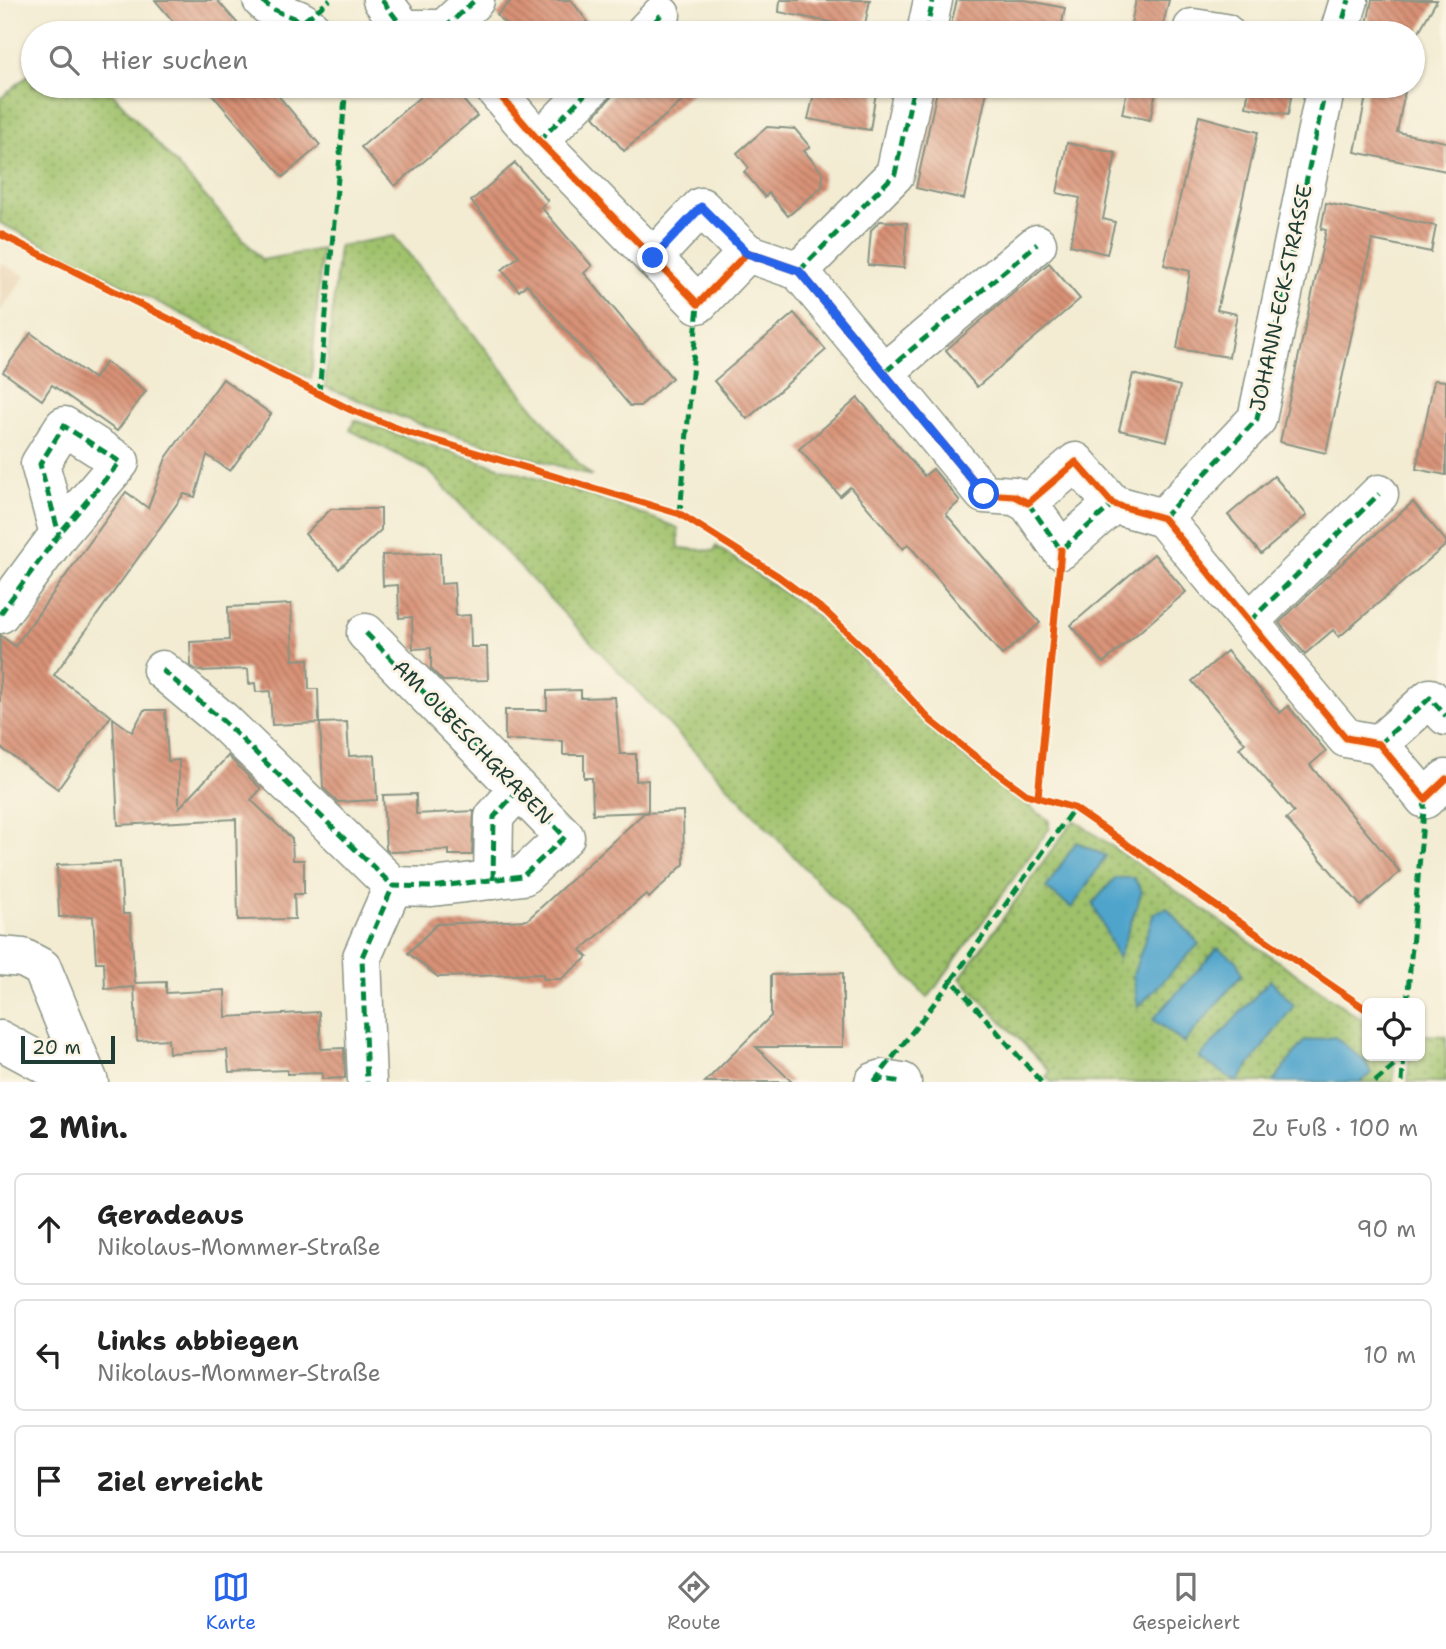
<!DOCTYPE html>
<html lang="de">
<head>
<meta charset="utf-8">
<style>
	body { margin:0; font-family:"Shantell Sans",sans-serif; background:#f2f2f2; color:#222 }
	.controls { position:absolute; right:21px; bottom:21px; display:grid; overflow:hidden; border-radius:10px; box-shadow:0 2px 5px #0004 }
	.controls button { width:63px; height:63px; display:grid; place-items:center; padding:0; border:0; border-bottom:2px solid #e0e0e0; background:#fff; color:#222; font:35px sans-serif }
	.scale { position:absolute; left:21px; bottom:18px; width:94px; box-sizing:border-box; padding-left:7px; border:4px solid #1f3d34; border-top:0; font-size:19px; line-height:24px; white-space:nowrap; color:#1f3d34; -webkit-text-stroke:5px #fcf5e5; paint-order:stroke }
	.stop { position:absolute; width:21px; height:21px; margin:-16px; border:5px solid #2563eb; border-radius:50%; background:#fff }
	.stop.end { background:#2563eb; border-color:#fff; box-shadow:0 2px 7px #0008 }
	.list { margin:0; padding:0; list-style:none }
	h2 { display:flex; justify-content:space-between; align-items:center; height:91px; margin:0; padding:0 28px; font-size:30px }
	h2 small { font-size:23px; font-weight:400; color:#767676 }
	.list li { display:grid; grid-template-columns:46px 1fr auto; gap:21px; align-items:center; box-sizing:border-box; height:112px; margin:0 14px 14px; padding:0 14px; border:2px solid #e0e0e0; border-radius:10px }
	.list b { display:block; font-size:26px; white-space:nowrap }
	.list p { margin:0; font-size:23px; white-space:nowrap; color:#767676 }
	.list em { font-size:23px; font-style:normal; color:#767676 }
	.icon { flex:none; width:38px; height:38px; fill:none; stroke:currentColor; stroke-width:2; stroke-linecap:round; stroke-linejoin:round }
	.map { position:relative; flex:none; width:1446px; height:1082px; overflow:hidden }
	.search { position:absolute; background:#fff; box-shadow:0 2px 5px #0004; left:21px; right:21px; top:21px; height:77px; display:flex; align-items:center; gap:18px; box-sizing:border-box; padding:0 24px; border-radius:38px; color:#767676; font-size:26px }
	.sheet { height:469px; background:#fff }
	nav { display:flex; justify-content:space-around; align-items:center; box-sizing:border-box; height:98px; border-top:2px solid #e0e0e0; background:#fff; font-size:19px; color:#767676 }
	nav a { display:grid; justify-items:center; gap:4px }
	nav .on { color:#2563eb }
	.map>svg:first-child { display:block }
	.built { fill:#ebd8ba }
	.grass { fill:url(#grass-dots); stroke:#5f7f4f; stroke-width:2 }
	.water { fill:#50a4cc; stroke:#387080; stroke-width:2 }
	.building { fill:url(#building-back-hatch) }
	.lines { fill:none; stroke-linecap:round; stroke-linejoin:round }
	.minor-casing { stroke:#899484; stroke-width:41 }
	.minor { stroke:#fff; stroke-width:38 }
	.quiet { stroke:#00873e; stroke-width:5; stroke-dasharray:10 5; stroke-linecap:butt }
	.cycleway-casing { stroke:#fcf5e5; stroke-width:11 }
	.cycleway { stroke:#e8590c; stroke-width:7 }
	.route { stroke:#2563eb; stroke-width:9 }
	.labels { text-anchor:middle; stroke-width:6; stroke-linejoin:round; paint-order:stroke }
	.street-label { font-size:21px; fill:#1f3d34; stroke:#fcf5e5 }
</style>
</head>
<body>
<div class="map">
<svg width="1446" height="1082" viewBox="0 0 1446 1082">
	<defs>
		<pattern id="grass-dots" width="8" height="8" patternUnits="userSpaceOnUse" patternTransform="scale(1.75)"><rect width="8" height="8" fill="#9fc16a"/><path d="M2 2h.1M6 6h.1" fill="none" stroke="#819e58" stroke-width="1.8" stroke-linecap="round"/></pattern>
		<pattern id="building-back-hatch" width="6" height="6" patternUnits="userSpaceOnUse" patternTransform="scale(1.75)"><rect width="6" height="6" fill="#d89176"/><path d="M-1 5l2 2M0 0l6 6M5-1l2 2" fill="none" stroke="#af7862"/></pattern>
	</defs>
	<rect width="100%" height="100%" fill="#fcf5e5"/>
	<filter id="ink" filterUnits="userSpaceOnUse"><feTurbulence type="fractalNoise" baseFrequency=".0143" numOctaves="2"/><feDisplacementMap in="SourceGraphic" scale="14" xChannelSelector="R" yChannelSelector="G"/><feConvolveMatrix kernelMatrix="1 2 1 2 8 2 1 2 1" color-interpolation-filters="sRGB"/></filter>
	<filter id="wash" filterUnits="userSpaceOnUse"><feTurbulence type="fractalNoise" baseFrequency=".00686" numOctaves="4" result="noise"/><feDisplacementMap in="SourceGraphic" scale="28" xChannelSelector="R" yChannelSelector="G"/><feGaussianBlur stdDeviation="1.57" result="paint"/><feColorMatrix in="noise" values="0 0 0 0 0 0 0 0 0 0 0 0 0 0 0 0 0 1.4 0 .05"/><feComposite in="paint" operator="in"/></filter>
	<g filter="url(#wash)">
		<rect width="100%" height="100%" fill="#f3ecd3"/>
		<path class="built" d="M0 263 25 276 0 312Z"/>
		<g class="grass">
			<path d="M33 71V86H106L262 260 322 249 311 379 0 223V99Z"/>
			<path d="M394 236 579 464 592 476 419 424 325 387 339 246Z"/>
			<path d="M355 420C462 459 572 485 678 528L679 548 714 551 716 546 827 623 934 732 969 762 1049 821V829L928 998 429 471 350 430Z"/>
			<path d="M1074 820 1367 1023V1056H1395L1393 1082H1052L1046 1077 1050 1071 960 978Z"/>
			<path d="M1420 1035 1446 1036V1082H1408L1409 1056H1420Z"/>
		</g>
		<g class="water">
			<path d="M1076 842 1106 856 1072 908 1046 888Z"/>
			<path d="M1115 878H1134L1142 891 1118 959 1093 903Z"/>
			<path d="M1167 908 1199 944 1138 1007 1133 975 1154 913Z"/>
			<path d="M1218 948 1237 961 1242 974 1184 1043 1153 1019Z"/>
			<path d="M1270 980 1294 1005 1237 1082 1199 1058Z"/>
			<path d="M1335 1037 1366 1062 1371 1073 1361 1082H1273L1304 1041Z"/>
		</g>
		<g id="blocks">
			<g class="building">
				<path d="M155 0H217L246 33H183Z"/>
				<path d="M512 0H571L596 33H513L497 15Z"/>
				<path d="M780 0H870L864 29 779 12Z"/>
				<path d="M957 0H1025L1065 8 1060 33H949Z"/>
				<path d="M1136 0H1169L1161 33H1129Z"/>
				<path d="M1372 0H1437L1418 33H1365Z"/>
				<path d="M205 86H270L320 145 283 177Z"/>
				<path d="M433 86H451L477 116 395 186 361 147Z"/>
				<path d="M621 86H700L624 151 594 116Z"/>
				<path d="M816 86H877L870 130 808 119Z"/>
				<path d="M938 86H988L964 199 916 188Z"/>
				<path d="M1128 86H1157L1150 120 1122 114Z"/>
				<path d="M1249 86H1293L1288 115 1246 107Z"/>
				<path d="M1368 86H1406L1397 132 1446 142V171L1355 152Z"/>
				<path d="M1199 116 1258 132 1217 310 1237 314 1229 357 1177 349 1190 271 1164 265Z"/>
				<path d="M767 127 795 129 810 147 804 151 823 173 822 187 788 216 769 193 765 197 744 172 749 168 737 153Z"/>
				<path d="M1067 143 1116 153 1103 219 1115 222 1107 254 1070 245 1080 198 1057 193Z"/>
				<path d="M515 163 548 201 541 207 592 266 584 273 672 378 640 406H630L527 284 519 291 502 270 519 256 471 201Z"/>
				<path d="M1326 203 1436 226 1431 252 1372 240 1326 453 1280 442 1326 230 1321 229Z"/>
				<path d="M880 221 907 223 904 268 868 265 871 230Z"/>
				<path d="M1049 263 1080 299 977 387 946 350Z"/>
				<path d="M794 313 826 350 747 419 714 381Z"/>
				<path d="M31 333 94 379 106 362 146 391 117 431 52 385 42 400 3 372Z"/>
				<path d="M1133 374 1180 386 1167 441 1119 430Z"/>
				<path d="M223 379 271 414 230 471 207 455 195 497 184 494 54 675 111 716 58 789 0 747V635L15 646 126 492 148 508 166 458Z"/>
				<path d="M1434 380 1446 381V475L1416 469Z"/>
				<path d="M858 398 924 476 933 469 960 501 946 514 1040 623 1002 655 908 544 903 549 850 487 840 496 799 449Z"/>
				<path d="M1274 476 1307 515 1261 554 1228 515Z"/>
				<path d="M1413 502 1446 541V545L1339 637 1333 630 1305 654 1279 623 1324 579Z"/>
				<path d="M331 509H381V530L339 569 305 534Z"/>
				<path d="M440 553 441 584 454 583 456 616 470 615 471 647H487L488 680 443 681 431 669V648L413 649 412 617 399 618 398 585 383 586 382 555Z"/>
				<path d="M1154 554 1186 592 1103 663 1071 625Z"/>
				<path d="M291 604 293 660 308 659 309 689H318L319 723 272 725 270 691 256 692 255 683 249 684 248 669 198 671 191 666 190 642 229 640 228 607Z"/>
				<path d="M1227 651 1280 713 1288 706 1326 751 1310 765 1400 872 1361 906 1286 819 1294 812 1239 748 1245 743 1192 681Z"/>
				<path d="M581 690V698L615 697 620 754H636V781L648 780V812L593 814 592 778H584V755H563V741L505 740V710H547V691Z"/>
				<path d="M144 710H165L168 761 179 760V808L228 756 261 789 251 800 292 839 293 860H304V894H294L295 919 238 920 236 819 118 825 113 718 132 732Z"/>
				<path d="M347 722 349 756 375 755 377 800 338 802 323 788 320 723Z"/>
				<path d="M416 794V814L474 811 472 855H449V850L389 852 386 849 383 795Z"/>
				<path d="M683 811 684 864 649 898 646 894 581 950 588 957 561 979H543V974L438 977 408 953 437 924 527 920 644 813Z"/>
				<path d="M120 862 123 914H130L135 983 166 982V993L225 990 226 1017 319 1012 321 1049 344 1048 345 1078 322 1079V1073L287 1074V1070L229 1072 227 1050 169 1053 168 1039 137 1041 134 987 105 989 104 962H96L93 916 59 917 57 865Z"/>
				<path d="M843 973V1047H756L792 1082H705L771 1016V975Z"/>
			</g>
		</g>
	</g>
	<g filter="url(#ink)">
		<use href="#blocks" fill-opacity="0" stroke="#899484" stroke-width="2"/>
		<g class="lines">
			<defs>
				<g id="minor">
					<path d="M262 0C279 19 298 12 315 33"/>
					<path d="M382 0 404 29"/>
					<path d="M1193 28 1225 33"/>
					<path d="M444 29 475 0"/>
					<path d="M398 33 404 29H444L448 33"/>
					<path d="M644 33 661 15"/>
					<path d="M926 33 933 0"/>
					<path d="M1339 33 1349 0"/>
					<path d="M492 86 539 141 698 304 747 253 799 271 984 494 1014 496 1028 503 1076 462 1113 504 1163 518 1346 738 1379 744 1425 799 1446 779"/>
					<path d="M539 141 593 86"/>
					<path d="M653 258 701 207 747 253"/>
					<path d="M799 271 895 174 914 86"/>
					<path d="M886 371 1037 244"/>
					<path d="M1028 503 1061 550 1113 504"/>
					<path d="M1163 518 1257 419 1326 86"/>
					<path d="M0 614 59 534 120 462 64 426 40 464 59 534"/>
					<path d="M1250 621 1379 494"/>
					<path d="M366 633 565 837 523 876 432 887 393 886 362 957 367 1082"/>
					<path d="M162 670 222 720 393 886"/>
					<path d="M1379 744 1430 698 1446 716"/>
					<path d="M493 880 494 817 518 790"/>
					<path d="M0 956 23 958 42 968 89 1082"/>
					<path d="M0 1040 78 1082"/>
					<path d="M874 1082 883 1079 902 1082"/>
				</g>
			</defs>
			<use href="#minor" class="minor-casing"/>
			<use href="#minor" class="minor"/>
			<g class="quiet">
				<path d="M262 0C279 19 298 12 315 33"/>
				<path d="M382 0 404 29"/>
				<path d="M305 20 330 0"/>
				<path d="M1193 28 1225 33"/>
				<path d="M444 29 475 0"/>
				<path d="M398 33 404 29H444L448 33"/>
				<path d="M644 33 661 15"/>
				<path d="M926 33 933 0"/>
				<path d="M1339 33 1349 0"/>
				<path d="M539 141 593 86"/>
				<path d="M653 258 701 207 747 253"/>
				<path d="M799 271 895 174 914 86"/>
				<path d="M886 371 1037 244"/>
				<path d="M319 394 346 86"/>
				<path d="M1028 503 1061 550 1113 504"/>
				<path d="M680 514 698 304"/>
				<path d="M1163 518 1257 419 1326 86"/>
				<path d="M0 614 59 534 120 462 64 426 40 464 59 534"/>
				<path d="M1250 621 1379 494"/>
				<path d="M366 633 565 837 523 876 432 887 393 886 362 957 367 1082"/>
				<path d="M162 670 222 720 393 886"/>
				<path d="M1379 744 1430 698 1446 716"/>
				<path d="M493 880 494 817 518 790"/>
				<path d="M1407 1003 1425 799"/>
				<path d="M874 1082 952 980"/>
				<path d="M874 1082 883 1079 902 1082"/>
				<path d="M1041 1082 952 980 1074 808"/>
				<path d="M1375 1082 1404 1057"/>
				<path d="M1402 1082 1404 1056"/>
			</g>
			<defs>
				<g id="cycleway">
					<path d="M492 86 539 141 698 304 747 253 799 271 984 494 1014 496 1028 503 1076 462 1113 504 1163 518 1346 738 1379 744 1425 799 1446 779"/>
					<path d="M0 234 351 410 407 432 680 514 778 576 826 612 870 654 930 720 976 757 1026 794 1074 808 1367 1010"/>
					<path d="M1038 797 1061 550"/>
				</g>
			</defs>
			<use href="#cycleway" class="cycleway-casing"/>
			<use href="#cycleway" class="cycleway"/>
		</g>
	</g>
	<g class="lines" filter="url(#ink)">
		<path class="route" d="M653 258 701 207 747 253 799 271 984 494"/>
	</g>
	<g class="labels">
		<g class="street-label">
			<text transform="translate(1281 298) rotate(-78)" y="7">JOHANN-ECK-STRASSE</text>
			<text transform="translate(473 742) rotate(46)" y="7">AM OLBESCHGRABEN</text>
		</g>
	</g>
</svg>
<div class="controls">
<button><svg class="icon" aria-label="locate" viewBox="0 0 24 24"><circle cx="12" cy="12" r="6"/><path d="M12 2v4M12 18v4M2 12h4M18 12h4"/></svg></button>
</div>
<div class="scale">20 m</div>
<div class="stop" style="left:984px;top:494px"></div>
<div class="stop end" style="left:653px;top:258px"></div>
<div class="search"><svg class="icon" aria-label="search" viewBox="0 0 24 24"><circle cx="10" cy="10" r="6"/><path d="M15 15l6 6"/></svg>Hier suchen</div>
</div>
<section class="sheet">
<h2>2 Min.<small>Zu Fuß · 100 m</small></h2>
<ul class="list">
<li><svg class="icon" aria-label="ahead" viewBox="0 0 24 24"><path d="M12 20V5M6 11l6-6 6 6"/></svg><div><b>Geradeaus</b><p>Nikolaus-Mommer-Straße</p></div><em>90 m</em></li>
<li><svg class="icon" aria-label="left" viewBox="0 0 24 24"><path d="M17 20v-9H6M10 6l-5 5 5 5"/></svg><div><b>Links abbiegen</b><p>Nikolaus-Mommer-Straße</p></div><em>10 m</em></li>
<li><svg class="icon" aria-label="arrive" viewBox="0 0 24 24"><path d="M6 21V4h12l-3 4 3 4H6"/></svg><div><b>Ziel erreicht</b></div></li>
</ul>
</section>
<nav>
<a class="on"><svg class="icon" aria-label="map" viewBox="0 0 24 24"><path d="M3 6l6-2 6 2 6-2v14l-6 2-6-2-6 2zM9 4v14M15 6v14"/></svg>Karte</a>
<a><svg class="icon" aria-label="directions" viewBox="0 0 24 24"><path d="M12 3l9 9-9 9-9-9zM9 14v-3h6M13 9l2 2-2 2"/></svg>Route</a>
<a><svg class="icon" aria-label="saved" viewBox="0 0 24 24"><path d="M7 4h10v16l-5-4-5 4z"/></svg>Gespeichert</a>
</nav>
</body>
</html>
